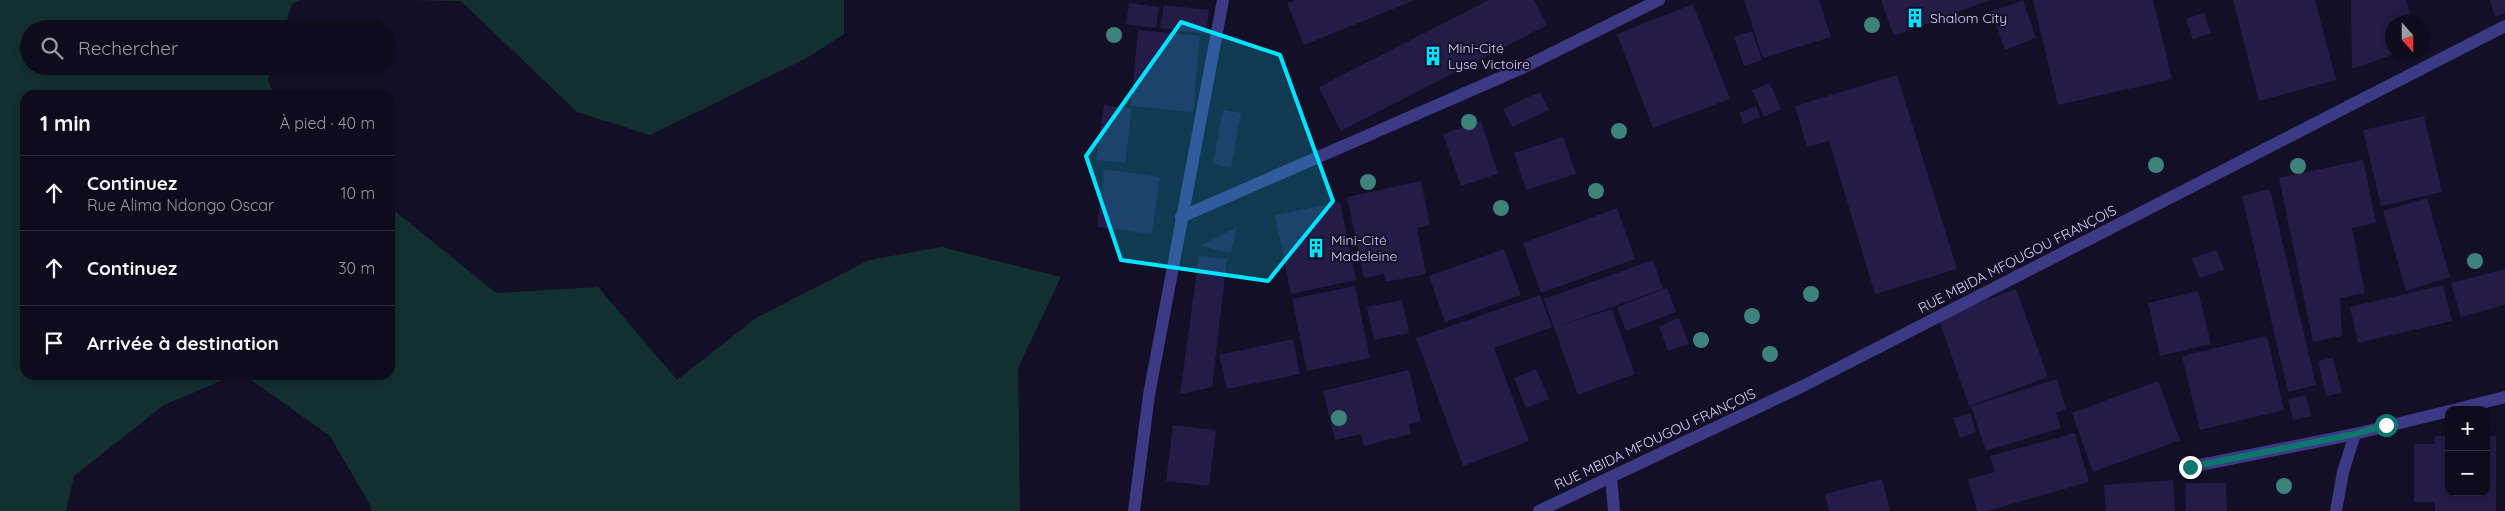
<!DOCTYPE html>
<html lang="fr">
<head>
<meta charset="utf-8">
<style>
	body { margin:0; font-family:Quicksand,sans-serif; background:#1c1929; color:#f1f3f6 }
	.controls { position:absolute; right:15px; bottom:15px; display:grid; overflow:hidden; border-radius:10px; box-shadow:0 2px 8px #0003 }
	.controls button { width:45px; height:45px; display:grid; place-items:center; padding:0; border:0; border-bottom:1px solid #2e2b3b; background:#0e0b1c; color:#f1f3f6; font:25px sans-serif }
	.compass { position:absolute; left:2385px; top:15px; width:45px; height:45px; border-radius:50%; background:#0e0b1c; box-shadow:0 2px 8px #0003; rotate:159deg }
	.stop { position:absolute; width:15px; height:15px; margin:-11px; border:4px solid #0f766e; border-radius:50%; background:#fff }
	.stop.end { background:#0f766e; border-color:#fff; box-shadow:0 1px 5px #0008 }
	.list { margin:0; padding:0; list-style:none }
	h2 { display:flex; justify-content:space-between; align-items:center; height:65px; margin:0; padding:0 20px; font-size:21px }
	h2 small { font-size:16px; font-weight:400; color:#9b9ba3 }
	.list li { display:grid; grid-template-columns:32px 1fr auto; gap:15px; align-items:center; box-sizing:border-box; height:75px; padding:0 20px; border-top:1px solid #2e2b3b }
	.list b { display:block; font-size:19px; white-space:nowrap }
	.list p { margin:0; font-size:16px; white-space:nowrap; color:#9b9ba3 }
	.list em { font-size:16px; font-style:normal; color:#9b9ba3 }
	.icon { flex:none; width:28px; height:28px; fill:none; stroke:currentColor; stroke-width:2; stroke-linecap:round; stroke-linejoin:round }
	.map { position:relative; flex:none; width:2505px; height:511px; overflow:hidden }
	.search { position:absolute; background:#0e0b1c; box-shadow:0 2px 8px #0003; left:20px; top:20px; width:375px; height:55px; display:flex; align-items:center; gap:12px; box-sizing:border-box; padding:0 18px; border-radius:28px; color:#9b9ba3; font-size:19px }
	.panel { position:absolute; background:#0e0b1c; box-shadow:0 2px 8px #0003; left:20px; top:90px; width:375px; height:290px; border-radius:15px }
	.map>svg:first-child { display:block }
	.green { fill:#12302f }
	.building { fill:#241b47 }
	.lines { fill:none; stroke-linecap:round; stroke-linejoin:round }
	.minor { stroke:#3d3a85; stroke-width:12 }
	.tree { fill:#3d827b }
	.route { stroke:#0f766e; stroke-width:6 }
	.marked { fill:#00e5ff; fill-opacity:0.2; stroke:#00e5ff; stroke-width:4; stroke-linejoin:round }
	.labels { text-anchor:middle; stroke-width:4; stroke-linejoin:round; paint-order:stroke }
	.poi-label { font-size:14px; fill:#d9d4ff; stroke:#130f26; text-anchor:start }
	.street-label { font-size:14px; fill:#d9d4ff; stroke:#130f26 }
</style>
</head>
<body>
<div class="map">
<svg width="2505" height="511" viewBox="0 0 2505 511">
	<rect width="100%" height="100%" fill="#130f26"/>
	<g class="green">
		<path d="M0 0H301L292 4 284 29H29V66H273L268 80 274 95H25V375H235L164 405 74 476 66 511H0Z"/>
		<path d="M406 0H844V34L807 58 650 135 577 112 461 1Z"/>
		<path d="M390 207 496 293 598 287 677 380 756 318 869 260 942 247 1061 277 1018 368 1020 511H371L370 505 330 436 244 375H390Z"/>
	</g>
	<g class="building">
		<path d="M1296 0H1415L1304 45 1287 3Z"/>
		<path d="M1489 0H1534L1547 25 1341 131 1319 87Z"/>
		<path d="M1744 0H1819L1831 37 1763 58Z"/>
		<path d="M1881 0H1990L1894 36Z"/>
		<path d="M2033 0H2153L2172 79 2058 105Z"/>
		<path d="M2233 0H2315L2336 80 2259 101Z"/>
		<path d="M2351 0H2406L2412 22H2392V52L2397 53 2352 69Z"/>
		<path d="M2490 0H2505V13L2495 17Z"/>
		<path d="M2023 1 2036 38 2005 50 1991 11Z"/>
		<path d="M1129 3 1159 7 1156 28 1126 24Z"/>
		<path d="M1693 4 1730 99 1653 128 1617 34Z"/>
		<path d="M1164 5 1209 10 1206 34 1160 28Z"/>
		<path d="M2204 13 2211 33 2193 39 2186 19Z"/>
		<path d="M1138 30 1200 36 1193 112 1131 106Z"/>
		<path d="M1752 31 1762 60 1744 66 1734 37Z"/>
		<path d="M1897 75 1957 269 1875 294 1829 141 1807 147 1795 106Z"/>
		<path d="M1770 83 1781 109 1764 117 1752 90Z"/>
		<path d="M1540 92 1549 110 1512 127 1503 109Z"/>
		<path d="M1104 105 1132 109 1125 163 1096 160Z"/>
		<path d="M1756 106 1760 117 1744 124 1739 113Z"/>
		<path d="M1223 110 1241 113 1231 168 1213 164Z"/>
		<path d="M2424 116 2442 192 2381 206 2363 130Z"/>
		<path d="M1481 121 1498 174 1461 186 1443 134Z"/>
		<path d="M1563 137 1576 174 1526 190 1514 153Z"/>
		<path d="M2363 160 2376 223 2352 228 2365 293 2340 298 2342 336 2313 342 2279 178Z"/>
		<path d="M1104 169 1160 177 1152 234 1097 227Z"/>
		<path d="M1421 181 1430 225 1417 228 1426 274 1386 282 1384 274 1364 278 1347 197Z"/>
		<path d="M2270 189 2316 385 2288 392 2242 196Z"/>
		<path d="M2427 198 2450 277 2406 291 2383 211Z"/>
		<path d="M1340 202 1356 280 1291 294 1275 215Z"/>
		<path d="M1617 208 1635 259 1541 293 1523 243Z"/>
		<path d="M1237 227 1231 253 1200 246Z"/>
		<path d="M1504 249 1521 295 1445 322 1429 276Z"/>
		<path d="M2217 250 2224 270 2199 278 2192 258Z"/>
		<path d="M1199 256 1227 259 1212 387 1180 394Z"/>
		<path d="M1653 260 1663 289 1556 327 1612 309 1635 374 1578 395 1544 299Z"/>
		<path d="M2505 269V305L2461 317 2451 283Z"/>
		<path d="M2443 285 2452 321 2358 343 2350 307Z"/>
		<path d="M1355 286 1370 358 1307 371 1292 299Z"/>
		<path d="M1667 288 1676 312 1626 331 1617 307Z"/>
		<path d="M2016 289 2048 377 1969 406 1938 317Z"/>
		<path d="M2198 291 2211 344 2160 356 2148 303Z"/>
		<path d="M1540 295 1552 327 1494 348 1529 441 1463 466 1416 338Z"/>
		<path d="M1402 300 1409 333 1374 340 1367 307Z"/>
		<path d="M1679 318 1689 344 1668 351 1659 326Z"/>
		<path d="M2267 336 2284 410 2200 430 2182 356Z"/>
		<path d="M1293 339 1300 374 1227 389 1219 355Z"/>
		<path d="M2333 358 2342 393 2326 396 2318 361Z"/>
		<path d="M1536 369 1549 399 1526 408 1514 378Z"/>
		<path d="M1409 370 1421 421 1409 424 1411 434 1364 446 1361 434 1335 440 1323 391Z"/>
		<path d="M2057 379 2066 409 2056 413 2061 428 1986 451 1971 406Z"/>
		<path d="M2158 381 2180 440 2093 472 2072 413Z"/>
		<path d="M2306 395 2311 416 2293 420 2288 399Z"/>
		<path d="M1970 413 1976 432 1960 438 1953 418Z"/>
		<path d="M1173 425 1216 430 1209 486 1166 481Z"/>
		<path d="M2075 433 2089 482 1987 511H1977L1968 479 1995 472 1990 456Z"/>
		<path d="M2435 436H2449V492H2486V436H2496V511H2435V502H2414V444H2435Z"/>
		<path d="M1882 479 1890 511H1829L1825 494Z"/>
		<path d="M2173 480 2175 511H2106L2104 485Z"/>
		<path d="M2185 483H2226L2227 511H2186Z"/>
	</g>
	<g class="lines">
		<g class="minor">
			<path d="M1181 217 1520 69 1659 0"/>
			<path d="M2453 410 2505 397"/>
			<path d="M2190 467 2355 434 2449 411"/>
			<path d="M1611 477 1614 511"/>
			<path d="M1134 511 1149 395 1223 0"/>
			<path d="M1539 511 1805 385 2505 26"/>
			<path d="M2336 511 2343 472 2355 434"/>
		</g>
	</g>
	<g class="tree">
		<circle cx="1872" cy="25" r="8"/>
		<circle cx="1114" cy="35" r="8"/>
		<circle cx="1469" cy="122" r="8"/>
		<circle cx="1619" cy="131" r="8"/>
		<circle cx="2156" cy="165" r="8"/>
		<circle cx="2298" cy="166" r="8"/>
		<circle cx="1368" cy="182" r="8"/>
		<circle cx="1596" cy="191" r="8"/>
		<circle cx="1501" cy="208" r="8"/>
		<circle cx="2475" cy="261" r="8"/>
		<circle cx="1811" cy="294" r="8"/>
		<circle cx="1752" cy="316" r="8"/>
		<circle cx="1701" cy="340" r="8"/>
		<circle cx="1770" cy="354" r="8"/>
		<circle cx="1339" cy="418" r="8"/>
		<circle cx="2284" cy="486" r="8"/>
	</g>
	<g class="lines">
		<path class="route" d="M2190 467 2355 434 2386 425"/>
	</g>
	<path class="marked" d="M1181 22 1280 55 1333 201 1268 281 1121 260 1086 156Z"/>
	<defs>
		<symbol id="building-bare" viewBox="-9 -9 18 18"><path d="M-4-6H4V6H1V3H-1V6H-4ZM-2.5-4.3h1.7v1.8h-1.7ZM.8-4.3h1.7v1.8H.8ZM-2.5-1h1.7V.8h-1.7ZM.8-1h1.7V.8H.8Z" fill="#00e5ff" stroke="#130f26" stroke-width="2.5" paint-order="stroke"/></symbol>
	</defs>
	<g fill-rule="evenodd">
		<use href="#building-bare" x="1901" y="4" width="28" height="28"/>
		<use href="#building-bare" x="1419" y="42" width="28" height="28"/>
		<use href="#building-bare" x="1302" y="234" width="28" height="28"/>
	</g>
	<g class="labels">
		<g class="poi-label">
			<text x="1930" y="23">Shalom City</text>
			<text x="1448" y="53">Mini-Cité<tspan x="1448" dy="16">Lyse Victoire</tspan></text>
			<text x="1331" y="245">Mini-Cité<tspan x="1331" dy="16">Madeleine</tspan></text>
		</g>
		<g class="street-label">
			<text transform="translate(2017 259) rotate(-27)" y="5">RUE MBIDA MFOUGOU FRANÇOIS</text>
			<text transform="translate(1655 439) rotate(-25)" y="5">RUE MBIDA MFOUGOU FRANÇOIS</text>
		</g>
	</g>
</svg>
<div class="controls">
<button>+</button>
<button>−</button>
</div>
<svg class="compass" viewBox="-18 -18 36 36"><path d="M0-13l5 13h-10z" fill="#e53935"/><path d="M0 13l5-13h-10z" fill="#9b9ba3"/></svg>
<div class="stop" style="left:2386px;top:425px"></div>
<div class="stop end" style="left:2190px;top:467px"></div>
<div class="search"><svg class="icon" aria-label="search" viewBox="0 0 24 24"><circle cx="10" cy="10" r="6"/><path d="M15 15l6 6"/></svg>Rechercher</div>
<section class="panel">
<h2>1 min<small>À pied · 40 m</small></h2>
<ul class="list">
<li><svg class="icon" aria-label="ahead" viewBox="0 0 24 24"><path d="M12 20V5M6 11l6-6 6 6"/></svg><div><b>Continuez</b><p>Rue Alima Ndongo Oscar</p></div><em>10 m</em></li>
<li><svg class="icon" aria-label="ahead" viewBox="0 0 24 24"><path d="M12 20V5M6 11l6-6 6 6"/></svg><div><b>Continuez</b></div><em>30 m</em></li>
<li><svg class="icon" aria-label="arrive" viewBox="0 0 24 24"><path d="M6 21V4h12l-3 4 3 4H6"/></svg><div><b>Arrivée à destination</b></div></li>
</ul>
</section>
</div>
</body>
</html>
